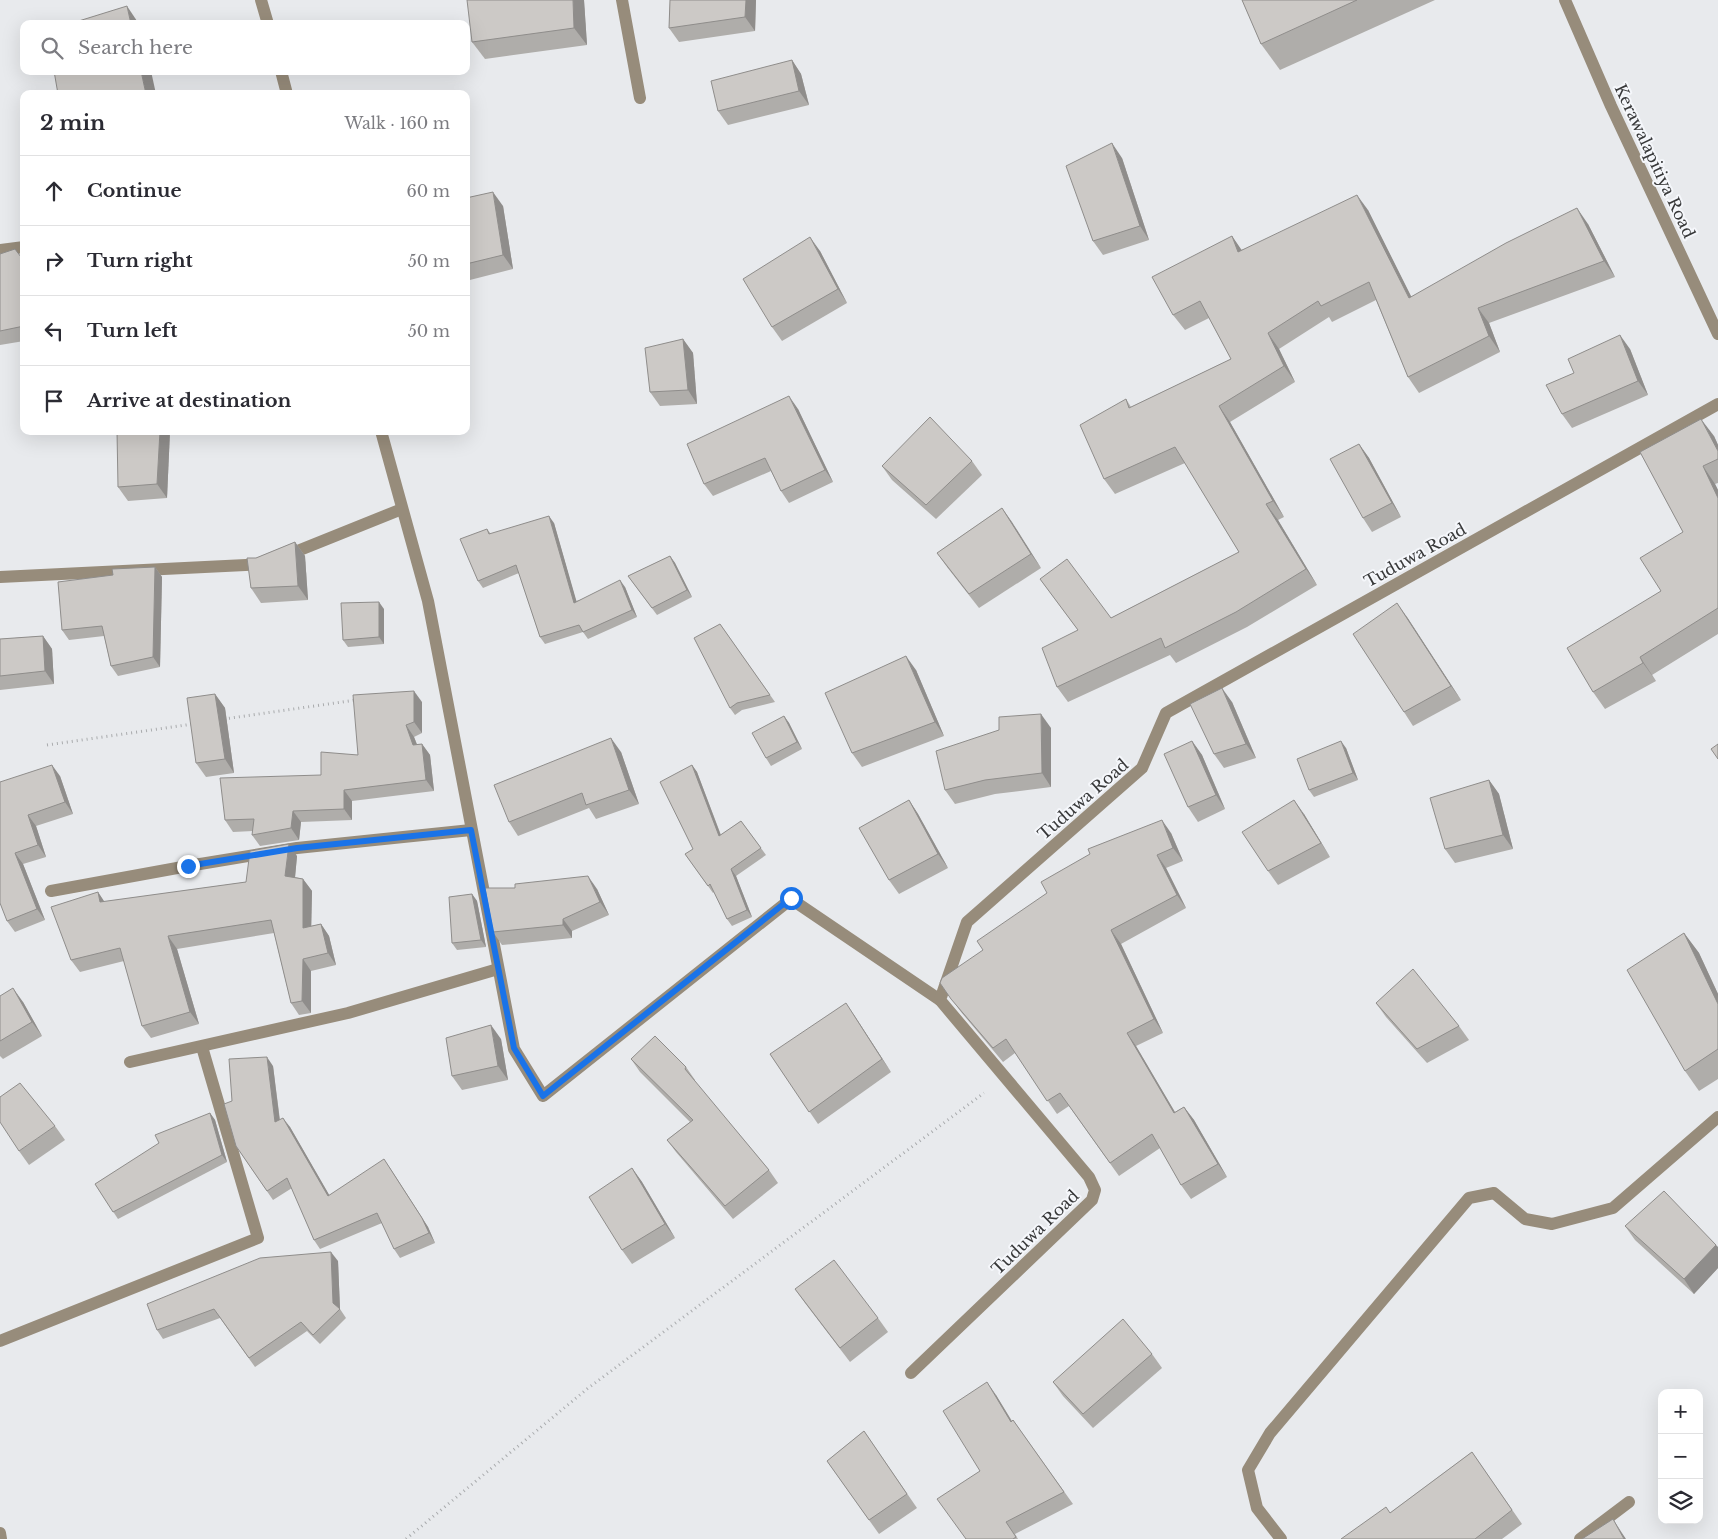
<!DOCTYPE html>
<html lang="en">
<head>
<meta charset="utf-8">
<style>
	body { margin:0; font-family:"Libre Baskerville",serif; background:#f7f7f7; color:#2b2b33 }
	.controls { position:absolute; right:15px; bottom:15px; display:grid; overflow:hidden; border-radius:10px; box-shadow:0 5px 20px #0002 }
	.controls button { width:45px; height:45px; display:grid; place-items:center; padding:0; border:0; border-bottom:1px solid #e1e1e2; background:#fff; color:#2b2b33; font:25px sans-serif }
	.stop { position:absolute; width:15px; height:15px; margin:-11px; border:4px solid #1a73e8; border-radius:50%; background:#fff }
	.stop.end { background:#1a73e8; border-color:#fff; box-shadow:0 1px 5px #0008 }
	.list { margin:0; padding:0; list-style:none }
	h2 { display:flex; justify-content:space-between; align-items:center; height:65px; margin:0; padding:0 20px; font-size:21px }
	h2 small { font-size:16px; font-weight:400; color:#7c7c81 }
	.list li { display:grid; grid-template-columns:32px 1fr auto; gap:15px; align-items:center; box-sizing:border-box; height:70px; padding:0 20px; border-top:1px solid #e1e1e2 }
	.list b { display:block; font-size:19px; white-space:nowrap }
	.list em { font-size:16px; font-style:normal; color:#7c7c81 }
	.icon { flex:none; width:28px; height:28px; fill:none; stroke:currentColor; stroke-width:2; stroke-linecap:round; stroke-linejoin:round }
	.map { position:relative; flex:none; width:1718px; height:1539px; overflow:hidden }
	.search { position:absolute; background:#fff; box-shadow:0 5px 20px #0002; left:20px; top:20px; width:450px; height:55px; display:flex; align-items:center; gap:12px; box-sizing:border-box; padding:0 18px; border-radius:10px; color:#7c7c81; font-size:19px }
	.panel { position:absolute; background:#fff; box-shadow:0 5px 20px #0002; left:20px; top:90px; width:450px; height:345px; border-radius:10px }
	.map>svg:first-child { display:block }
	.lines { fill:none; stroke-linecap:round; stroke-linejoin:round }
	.path { stroke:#a9abad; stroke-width:3; stroke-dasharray:1 4; stroke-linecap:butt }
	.minor { stroke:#978c7b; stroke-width:12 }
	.wall { fill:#afadaa }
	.shaded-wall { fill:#8f8d8b }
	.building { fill:#ccc9c6; stroke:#8f8d8b }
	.route { stroke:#1a73e8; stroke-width:6 }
	.labels { text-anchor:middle; stroke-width:4; stroke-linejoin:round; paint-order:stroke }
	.street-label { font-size:16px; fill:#38393a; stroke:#f5f7fb }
</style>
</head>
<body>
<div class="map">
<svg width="1718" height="1539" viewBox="0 0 1718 1539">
	<rect width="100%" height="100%" fill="#e8eaed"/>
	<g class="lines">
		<g class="path">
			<path d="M224 719 356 700"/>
			<path d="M47 745 193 724"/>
			<path d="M406 1539 587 1389 984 1093"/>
		</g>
		<g class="minor">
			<path d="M261 0 268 24"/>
			<path d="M622 0 640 98"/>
			<path d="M1565 0 1611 106 1718 334"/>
			<path d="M281 71 287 94"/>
			<path d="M0 250 24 247"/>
			<path d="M381 431 428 601 514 1049 543 1096 791 899 940 1000"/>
			<path d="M285 556 402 509"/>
			<path d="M0 577 265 564"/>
			<path d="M51 891 188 866 297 848 471 830"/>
			<path d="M130 1062 348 1013 498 969"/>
			<path d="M0 1341 258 1238 202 1047"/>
			<path d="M911 1373 1092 1200 1095 1190 1089 1177 940 1000 967 922 1142 768 1166 713 1718 404"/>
			<path d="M0 1533 1 1539"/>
			<path d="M1281 1539 1257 1508 1248 1470 1270 1433 1469 1198 1494 1193 1525 1219 1552 1224 1613 1208 1718 1117"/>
			<path d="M1580 1539 1629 1502"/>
		</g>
	</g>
	<g class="wall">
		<path d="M584 0 587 45 485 59 472 42Z"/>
		<path d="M670 0H756L755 31 679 42 669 28Z"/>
		<path d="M1242 0H1435L1280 70 1261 44Z"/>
		<path d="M792 60 801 74 809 105 728 125 718 111Z"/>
		<path d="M1122 158 1149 240 1103 255 1093 241Z"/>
		<path d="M466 198 503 206 513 269 466 281Z"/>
		<path d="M1368 210 1411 297 1588 224 1615 277 1489 323 1500 352 1419 393 1408 377 1376 300 1332 322 1329 317 1279 349 1295 382 1230 422 1284 517 1278 520 1317 585 1247 627 1176 663 1170 655 1068 702 1057 687 1078 630 1040 579 1111 618 1239 552 1185 463 1115 494 1104 479 1126 399 1131 407 1231 359 1209 318 1185 330 1173 315 1232 236 1241 250Z"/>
		<path d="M820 251 847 303 782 341 772 327Z"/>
		<path d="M0 254 24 261V341L0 345Z"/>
		<path d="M683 339 693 353 697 404 660 406 650 392Z"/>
		<path d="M1630 349 1648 395 1572 428 1562 414Z"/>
		<path d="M798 409 833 482 789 503 781 491 771 471 713 496 704 484Z"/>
		<path d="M170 431 167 498 128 501 118 487Z"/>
		<path d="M1714 436 1718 445V483L1715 484 1718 490V634L1652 675 1656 681 1605 709 1593 692 1661 591 1683 532 1640 452Z"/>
		<path d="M1359 444 1369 458 1401 517 1372 532 1363 518Z"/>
		<path d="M972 461 982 475 936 519 892 480 882 466Z"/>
		<path d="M1002 508 1041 568 979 608 947 567 937 553Z"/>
		<path d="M554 523 576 601 625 587 637 617 588 639 583 632 545 644 540 637 519 573 483 588 478 581 487 529 491 534Z"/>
		<path d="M295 542 305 556 308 600 261 603 251 588 256 558Z"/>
		<path d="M670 556 675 563 692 597 657 615 628 576Z"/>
		<path d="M155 567 162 577 160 667 118 676 111 666 104 636 69 640 62 630 113 575Z"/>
		<path d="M384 609V644L348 647 343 640Z"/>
		<path d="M1407 617 1461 700 1413 726 1404 712Z"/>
		<path d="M720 624 775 702 742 710 735 715 730 708Z"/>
		<path d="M43 636 52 649 54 684 0 690V639Z"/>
		<path d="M916 670 944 736 862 767 852 753Z"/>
		<path d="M215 694 225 708 234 773 206 777 196 763Z"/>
		<path d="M422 702V733L414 737 417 744H422L430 755 434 791 352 801V820L301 822 299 840 260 846 252 835 253 831 233 832 225 820 321 775 358 755Z"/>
		<path d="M1232 702 1256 758 1224 768 1214 754Z"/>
		<path d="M784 716 789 723 802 749 771 766 766 758Z"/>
		<path d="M1051 728V787L995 794 955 804 945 790Z"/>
		<path d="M1192 741 1202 755 1225 809 1198 822 1188 807Z"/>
		<path d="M1346 748 1358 780 1314 797 1309 790Z"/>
		<path d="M621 752 639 804 596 819 589 808 518 836 509 822Z"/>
		<path d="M692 765 697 772 721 835 741 821 766 855 736 876 752 917 732 926 727 919 714 892 713 893 685 854 693 849Z"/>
		<path d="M60 776 73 814 36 826 46 857 23 864 45 920 15 932 7 921 0 782Z"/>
		<path d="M1489 780 1499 794 1513 849 1455 863 1445 849Z"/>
		<path d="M909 800 918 814 948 868 899 894 889 880Z"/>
		<path d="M1304 814 1330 857 1278 885 1268 871Z"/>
		<path d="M1171 833 1183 861 1166 868 1186 908 1121 944 1163 1033 1136 1046 1175 1112 1184 1107 1194 1120 1227 1177 1191 1199 1181 1185 1160 1148 1119 1176 1069 1106 1057 1114 1015 1053 1003 1062 961 1012 940 983 983 950Z"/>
		<path d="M297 856 295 877 303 879 312 891 311 926 321 924 329 936 336 965 311 971V1013L299 1015 291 1003 274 933 177 949 199 1024 151 1038 142 1026 124 961 80 972 71 960 98 892 104 902 246 882Z"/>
		<path d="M597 889 609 915 572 931V938L502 945 493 932Z"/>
		<path d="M472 894 477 901 486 947 457 950 452 943Z"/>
		<path d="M1684 933 1699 953 1718 994V1079L1699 1091 1685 1071Z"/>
		<path d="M0 996 23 1002 42 1036 3 1059 0 1056Z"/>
		<path d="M1376 1003 1459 1026 1469 1040 1427 1063 1386 1017Z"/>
		<path d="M854 1015 891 1072 818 1124 770 1054Z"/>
		<path d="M501 1039 508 1080 462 1090 452 1076Z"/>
		<path d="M631 1059 686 1067 695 1080 694 1081 769 1170 778 1183 733 1219 676 1152 667 1140 690 1122 640 1072Z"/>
		<path d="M273 1066 280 1120 290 1127 329 1195 390 1168 428 1227 435 1243 400 1258 394 1249 382 1223 320 1249 314 1240 292 1188 273 1200 236 1146 232 1101Z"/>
		<path d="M210 1113 215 1120 227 1162 118 1219 95 1184Z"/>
		<path d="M55 1126 65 1140 29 1165 19 1151Z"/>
		<path d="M632 1168 642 1182 675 1238 632 1264 622 1250Z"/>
		<path d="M1625 1226 1718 1247V1268L1694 1294 1635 1240Z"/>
		<path d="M338 1261 340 1309 346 1318 320 1344 307 1331 255 1367 220 1318 163 1339 157 1330Z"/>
		<path d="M795 1289 878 1318 888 1332 850 1362 805 1303Z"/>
		<path d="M1152 1354 1162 1368 1093 1428 1063 1396 1053 1382Z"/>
		<path d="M996 1395 1012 1421 1013 1420 1073 1504 1015 1534 1018 1539H965Z"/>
		<path d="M864 1431 917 1508 879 1534 827 1461Z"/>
		<path d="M1472 1452 1522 1524 1502 1539H1341L1390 1513Z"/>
	</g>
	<g class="shaded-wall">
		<path d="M573 0H584L587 45 574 28Z"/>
		<path d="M746 0H756L755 31 745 17Z"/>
		<path d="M127 6 139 24H131Z"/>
		<path d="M792 60 801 74 809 105 799 91Z"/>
		<path d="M141 71H151L156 94H146Z"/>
		<path d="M1112 143 1122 158 1149 240 1140 226Z"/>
		<path d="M493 192 503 206 513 269 503 255Z"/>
		<path d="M1357 195 1368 210 1420 314 1409 298Z"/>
		<path d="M1577 208 1588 224 1615 277 1604 261Z"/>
		<path d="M1232 236 1243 252H1238Z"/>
		<path d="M810 237 820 251 847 303 838 289Z"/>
		<path d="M1478 308 1489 323 1500 352 1489 336Z"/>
		<path d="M1268 333 1279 349 1295 382 1284 366Z"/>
		<path d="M1620 335 1630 349 1648 395 1638 381Z"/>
		<path d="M683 339 693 353 697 404 688 390Z"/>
		<path d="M789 396 798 409 833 482 825 470Z"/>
		<path d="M1219 406 1230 422 1284 517 1273 501Z"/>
		<path d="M1701 419 1714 436 1718 445V451Z"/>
		<path d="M160 431H170L167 498 157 484Z"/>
		<path d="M1359 444 1369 458 1401 517 1392 503Z"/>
		<path d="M1703 466 1715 484 1718 490V498Z"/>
		<path d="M1266 504 1278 520 1317 585 1306 569Z"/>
		<path d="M1002 508 1012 522 1041 568 1031 554Z"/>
		<path d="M549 516 554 523 579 610 574 603Z"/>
		<path d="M295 542 305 556 308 600 298 586Z"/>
		<path d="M670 556 675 563 692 597 687 590Z"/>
		<path d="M155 567 162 577 160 667 153 657Z"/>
		<path d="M620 580 625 587 637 617 632 610Z"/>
		<path d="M379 602 384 609V644L379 637Z"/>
		<path d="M1397 603 1407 617 1461 700 1451 686Z"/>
		<path d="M43 636 52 649 54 684 45 671Z"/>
		<path d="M906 656 916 670 944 736 935 722Z"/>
		<path d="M1640 657 1656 681 1643 663Z"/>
		<path d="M1222 688 1232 702 1256 758 1246 744Z"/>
		<path d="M414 691 422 702V733L414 722Z"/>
		<path d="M215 694 225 708 234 773 225 759Z"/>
		<path d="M1041 714 1051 728V787L1042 773Z"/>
		<path d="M784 716 789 723 802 749 797 742Z"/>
		<path d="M406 725 414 737 421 756 413 745Z"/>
		<path d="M611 738 621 752 639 804 629 790Z"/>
		<path d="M1192 741 1202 755 1225 809 1216 795Z"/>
		<path d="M1341 741 1346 748 1358 780 1353 773Z"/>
		<path d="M422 744 430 755 434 791 426 780Z"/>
		<path d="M52 765 60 776 73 814 65 802Z"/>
		<path d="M692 765 697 772 724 844 719 836Z"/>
		<path d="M1489 780 1499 794 1513 849 1503 835Z"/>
		<path d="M344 790 352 801V820L344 809Z"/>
		<path d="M909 800 918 814 948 868 938 854Z"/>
		<path d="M1294 800 1304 814 1330 857 1321 843Z"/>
		<path d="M293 811 301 822 299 840 291 828Z"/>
		<path d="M28 815 36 826 46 857 38 845Z"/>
		<path d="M1162 820 1171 833 1183 861 1173 848Z"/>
		<path d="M289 844 297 856 294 888 285 876Z"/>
		<path d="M15 853 23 864 45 920 37 909Z"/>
		<path d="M1157 855 1166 868 1186 908 1177 895Z"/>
		<path d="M731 869 736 876 752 917 747 910Z"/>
		<path d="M588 876 597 889 609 915 600 902Z"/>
		<path d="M303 879 312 891 311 940 303 928Z"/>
		<path d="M98 892 106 904 100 902Z"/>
		<path d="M472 894 477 901 486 947 481 940Z"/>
		<path d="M563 919 572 931V938L563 925Z"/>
		<path d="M321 924 329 936 336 965 328 953Z"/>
		<path d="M1111 930 1121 944 1163 1033 1154 1019Z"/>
		<path d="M1684 933 1699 953 1718 994V1004Z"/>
		<path d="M168 936 177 949 199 1024 190 1012Z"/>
		<path d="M303 959 311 971V1013L302 1001Z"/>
		<path d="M13 988 23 1002 42 1036 32 1022Z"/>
		<path d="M846 1003 854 1015 891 1072 882 1059Z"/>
		<path d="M491 1025 501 1039 508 1080 498 1066Z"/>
		<path d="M1127 1033 1136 1046 1183 1126 1174 1113Z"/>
		<path d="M267 1057 273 1066 281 1131 275 1122Z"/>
		<path d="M1184 1107 1194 1120 1227 1177 1218 1164Z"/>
		<path d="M210 1113 215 1120 227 1162 222 1155Z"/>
		<path d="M283 1118 290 1127 335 1205 328 1196Z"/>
		<path d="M384 1159 428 1227 435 1243 429 1233Z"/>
		<path d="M632 1168 642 1182 675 1238 665 1224Z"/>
		<path d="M1716 1245 1718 1247V1268L1694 1294 1684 1279Z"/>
		<path d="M331 1252 338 1261 340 1309 333 1303Z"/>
		<path d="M987 1382 996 1395 1020 1435 1011 1422Z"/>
		<path d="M1613 1519 1622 1533 1626 1539H1624Z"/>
	</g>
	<g class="building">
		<path d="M467 0H573L574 28 472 42Z"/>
		<path d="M670 0H746L745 17 669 28Z"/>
		<path d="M1242 0H1357L1261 44Z"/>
		<path d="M127 6 131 24H69Z"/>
		<path d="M792 60 799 91 718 111 711 81Z"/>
		<path d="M54 71H141L146 94H58Z"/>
		<path d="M1112 143 1140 226 1093 241 1066 166Z"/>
		<path d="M493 192 503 255 466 264V198Z"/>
		<path d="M1357 195 1409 298 1506 243 1577 208 1604 261 1478 308 1489 336 1408 377 1369 282 1321 306 1318 301 1268 333 1284 366 1219 406 1273 501 1266 504 1306 569 1236 612 1165 648 1161 638 1057 687 1042 648 1078 630 1040 579 1067 559 1111 618 1239 552 1175 447 1104 479 1080 425 1126 399 1129 408 1231 359 1200 301 1173 315 1152 277 1232 236 1238 252Z"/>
		<path d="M810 237 838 289 772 327 743 279Z"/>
		<path d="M15 249 24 261V326L0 331V254Z"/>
		<path d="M1620 335 1638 381 1562 414 1546 385 1574 373 1568 359Z"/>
		<path d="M683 339 688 390 650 392 645 348Z"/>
		<path d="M789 396 825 470 781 491 765 458 704 484 687 444Z"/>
		<path d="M930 417 972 461 926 505 882 466Z"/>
		<path d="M1701 419 1718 451V459L1703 466 1718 498V608L1640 657 1643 663 1593 692 1567 648 1661 591 1640 558 1683 532 1640 452Z"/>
		<path d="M117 431H160L157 484 118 487Z"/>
		<path d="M1359 444 1392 503 1363 518 1330 459Z"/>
		<path d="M1002 508 1031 554 969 594 937 553Z"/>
		<path d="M549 516 574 603 620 580 632 610 583 632 579 625 540 637 516 565 478 581 460 539 487 529 489 534Z"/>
		<path d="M295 542 298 586 251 588 247 558H256Z"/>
		<path d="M670 556 687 590 652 608 628 576Z"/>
		<path d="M155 567 153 657 111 666 102 626 62 630 58 582 113 575 112 569Z"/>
		<path d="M379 602V637L343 640 341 603Z"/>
		<path d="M1397 603 1451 686 1404 712 1353 634Z"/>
		<path d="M720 624 770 695 737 703 730 708 694 638Z"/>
		<path d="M43 636 45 671 0 676V639Z"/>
		<path d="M906 656 935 722 852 753 825 693Z"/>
		<path d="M1222 688 1246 744 1214 754 1190 704Z"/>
		<path d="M414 691V722L406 725 413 745 422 744 426 780 344 790V809L293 811 291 828 252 835 254 819 225 820 220 778 321 775V752L358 755 353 695Z"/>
		<path d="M215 694 225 759 196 763 187 698Z"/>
		<path d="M1041 714 1042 773 985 780 945 790 936 751 999 730V717Z"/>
		<path d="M784 716 797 742 766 758 752 733Z"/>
		<path d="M611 738 629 790 586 805 582 793 509 822 494 785Z"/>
		<path d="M1192 741 1216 795 1188 807 1164 754Z"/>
		<path d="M1341 741 1353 773 1309 790 1297 759Z"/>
		<path d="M1718 744V759L1711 749Z"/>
		<path d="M52 765 65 802 28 815 38 845 15 853 37 909 7 921 0 903V782Z"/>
		<path d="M692 765 719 836 741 821 761 848 731 869 747 910 727 919 710 884 708 886 685 854 693 849 660 782Z"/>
		<path d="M1489 780 1503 835 1445 849 1430 798Z"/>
		<path d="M909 800 938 854 889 880 859 828Z"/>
		<path d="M1294 800 1321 843 1268 871 1242 832Z"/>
		<path d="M1162 820 1173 848 1157 855 1177 895 1111 930 1154 1019 1127 1033 1174 1113 1184 1107 1218 1164 1181 1185 1152 1134 1110 1163 1060 1093 1047 1101 1006 1039 993 1048 951 999 940 983 942 978 983 950 977 941 1047 893 1041 882 1090 854 1088 849Z"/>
		<path d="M289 844 285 876 303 879V928L321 924 328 953 303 959 302 1001 291 1003 271 920 168 936 190 1012 142 1026 120 948 71 960 51 907 98 892 100 902 246 882 250 851Z"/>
		<path d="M588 876 600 902 563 919V925L493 932 485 888H515V884Z"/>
		<path d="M472 894 481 940 452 943 449 897Z"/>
		<path d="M1684 933 1718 1004V1049L1685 1071 1627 970Z"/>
		<path d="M1413 969 1459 1026 1417 1049 1376 1003Z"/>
		<path d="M13 988 32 1022 0 1041V996Z"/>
		<path d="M846 1003 882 1059 809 1112 770 1054Z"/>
		<path d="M491 1025 498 1066 452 1076 446 1038Z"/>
		<path d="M655 1036 686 1067 685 1069 769 1170 725 1206 667 1140 693 1120 631 1059Z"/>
		<path d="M267 1057 275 1122 283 1118 328 1196 384 1159 422 1218 429 1233 394 1249 377 1213 314 1240 287 1178 267 1191 236 1146 224 1104 232 1101 229 1059Z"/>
		<path d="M20 1083 55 1126 19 1151 0 1122V1097Z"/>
		<path d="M210 1113 222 1155 113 1212 95 1184 159 1143 155 1135Z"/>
		<path d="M632 1168 665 1224 622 1250 589 1197Z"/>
		<path d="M1664 1191 1716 1245 1684 1279 1625 1226Z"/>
		<path d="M331 1252 333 1303 340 1309 313 1335 301 1322 249 1358 214 1309 157 1330 147 1304 260 1258Z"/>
		<path d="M834 1260 878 1318 840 1348 795 1289Z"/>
		<path d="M1123 1319 1152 1354 1083 1414 1053 1382Z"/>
		<path d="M987 1382 1011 1422 1013 1420 1064 1492 1006 1522 1016 1537 1013 1539H966L937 1499 980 1471 943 1411Z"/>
		<path d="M864 1431 907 1494 869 1520 827 1461Z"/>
		<path d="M1472 1452 1512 1510 1475 1539H1341L1386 1507 1390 1513Z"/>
		<path d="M1613 1519 1624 1539H1582Z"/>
	</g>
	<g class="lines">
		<path class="route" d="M188 866 297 848 471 830 514 1048 543 1096 791 898"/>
	</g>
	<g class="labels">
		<g class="street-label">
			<text transform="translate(1655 161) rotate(65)" y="6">Kerawalapitiya Road</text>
			<text transform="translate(1415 555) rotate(-29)" y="6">Tuduwa Road</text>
			<text transform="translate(1083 799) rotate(-41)" y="6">Tuduwa Road</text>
			<text transform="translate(1035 1232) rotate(-44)" y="6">Tuduwa Road</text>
		</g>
	</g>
</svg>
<div class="controls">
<button>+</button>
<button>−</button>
<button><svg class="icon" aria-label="layers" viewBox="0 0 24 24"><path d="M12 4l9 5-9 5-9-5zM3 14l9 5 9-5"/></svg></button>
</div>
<div class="stop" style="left:791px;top:898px"></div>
<div class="stop end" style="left:188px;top:866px"></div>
<div class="search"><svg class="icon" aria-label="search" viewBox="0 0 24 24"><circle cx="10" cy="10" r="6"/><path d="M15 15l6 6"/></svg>Search here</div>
<section class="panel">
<h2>2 min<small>Walk · 160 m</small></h2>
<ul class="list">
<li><svg class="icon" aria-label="ahead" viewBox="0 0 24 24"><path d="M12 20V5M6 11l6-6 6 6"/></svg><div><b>Continue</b></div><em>60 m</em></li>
<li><svg class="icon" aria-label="right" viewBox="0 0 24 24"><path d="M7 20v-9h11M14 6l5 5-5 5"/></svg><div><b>Turn right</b></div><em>50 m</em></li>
<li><svg class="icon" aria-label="left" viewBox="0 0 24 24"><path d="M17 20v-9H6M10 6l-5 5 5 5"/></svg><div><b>Turn left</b></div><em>50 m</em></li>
<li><svg class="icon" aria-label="arrive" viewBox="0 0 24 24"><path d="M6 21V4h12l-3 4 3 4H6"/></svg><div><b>Arrive at destination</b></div></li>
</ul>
</section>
</div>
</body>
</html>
